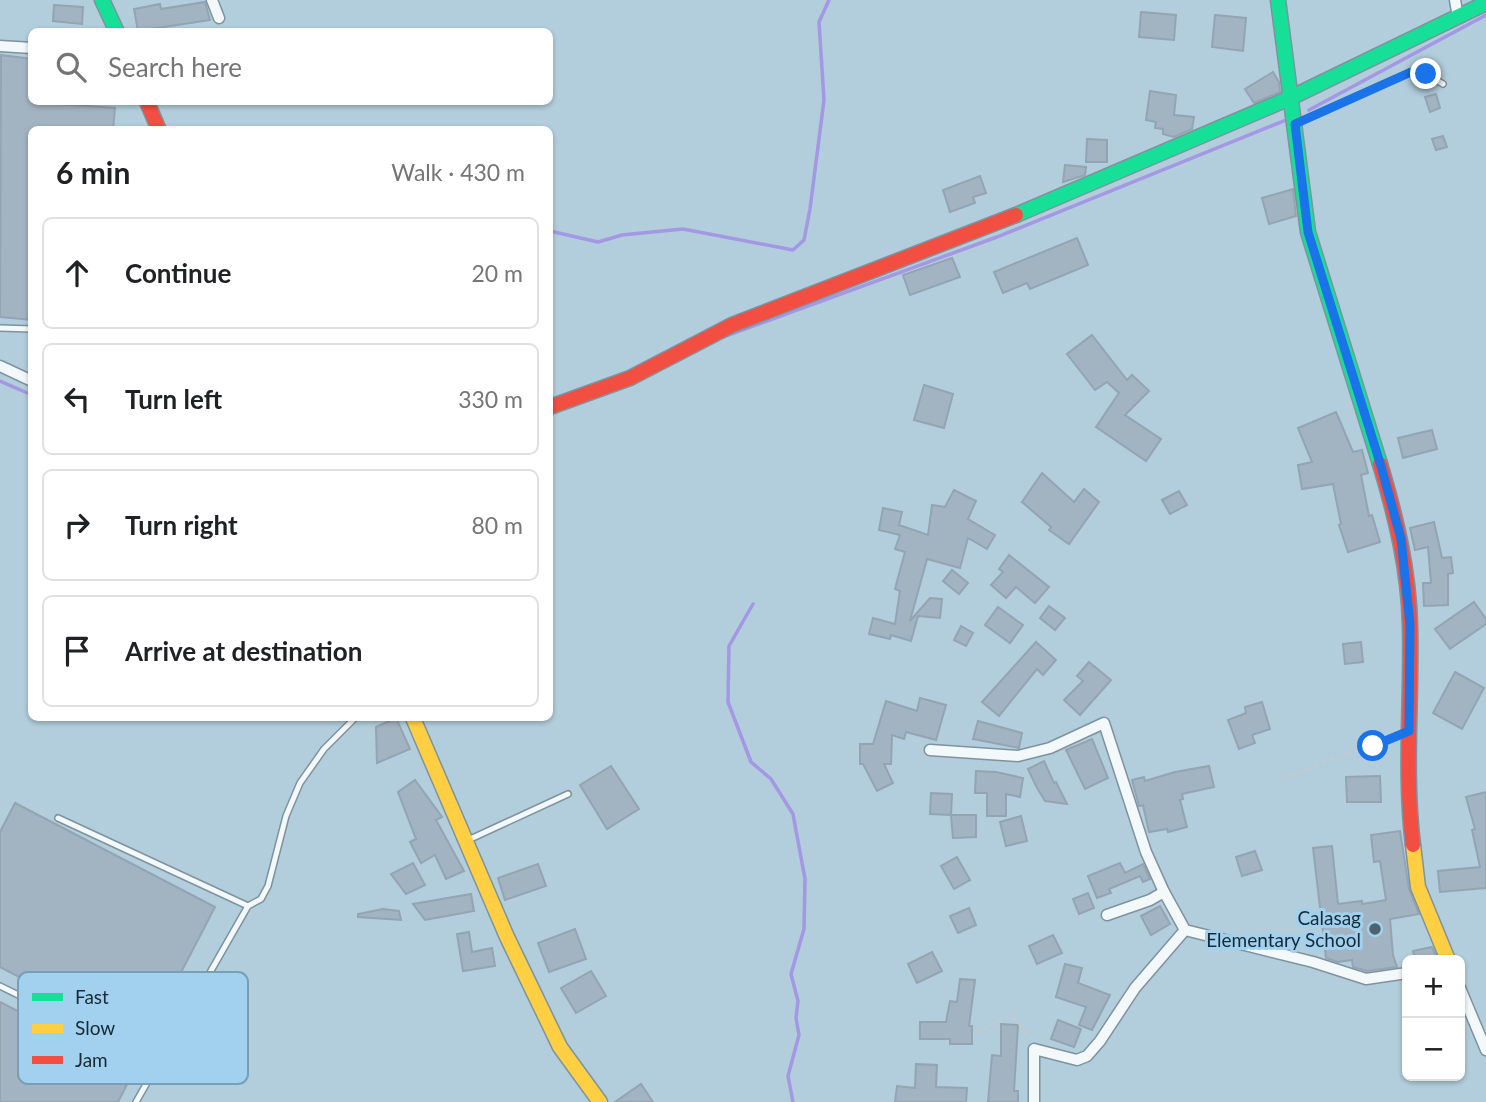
<!DOCTYPE html>
<html lang="en">
<head>
<meta charset="utf-8">
<style>
	body { margin:0; font-family:Lato,sans-serif; background:#f6f6f6; color:#202124 }
	.controls { position:absolute; right:21px; bottom:21px; display:grid; overflow:hidden; border-radius:10px; box-shadow:0 2px 5px #0004 }
	.controls button { width:63px; height:63px; display:grid; place-items:center; padding:0; border:0; border-bottom:2px solid #e0e0e0; background:#fff; color:#202124; font:35px sans-serif }
	.stop { position:absolute; width:21px; height:21px; margin:-16px; border:5px solid #1a73e8; border-radius:50%; background:#fff }
	.stop.end { background:#1a73e8; border-color:#fff; box-shadow:0 2px 7px #0008 }
	.list { margin:0; padding:0; list-style:none }
	h2 { display:flex; justify-content:space-between; align-items:center; height:91px; margin:0; padding:0 28px; font-size:30px }
	h2 small { font-size:23px; font-weight:400; color:#757577 }
	.list li { display:grid; grid-template-columns:46px 1fr auto; gap:21px; align-items:center; box-sizing:border-box; height:112px; margin:0 14px 14px; padding:0 14px; border:2px solid #e0e0e0; border-radius:10px }
	.list b { display:block; font-size:26px; white-space:nowrap }
	.list em { font-size:23px; font-style:normal; color:#757577 }
	.icon { flex:none; width:38px; height:38px; fill:none; stroke:currentColor; stroke-width:2; stroke-linecap:round; stroke-linejoin:round }
	.map { position:relative; flex:none; width:1486px; height:1102px; overflow:hidden }
	.search { position:absolute; background:#fff; box-shadow:0 2px 5px #0004; left:28px; top:28px; width:525px; height:77px; display:flex; align-items:center; gap:18px; box-sizing:border-box; padding:0 24px; border-radius:10px; color:#757577; font-size:26px }
	.panel { position:absolute; background:#fff; box-shadow:0 2px 5px #0004; left:28px; top:126px; width:525px; height:595px; border-radius:10px }
	.map>svg:first-child { display:block }
	.lines { fill:none; stroke-linecap:round; stroke-linejoin:round }
	.stream { stroke:#a497e4; stroke-width:3.5 }
	.building { fill:#a2b4c1; stroke:#93a4b2; stroke-width:2 }
	.lane-casing { stroke:#7e939e; stroke-width:8 }
	.street-casing { stroke:#7e939e; stroke-width:13 }
	.fast-casing { stroke:#7e939e; stroke-width:17 }
	.slow-casing { stroke:#7e939e; stroke-width:17 }
	.jam-casing { stroke:#7e939e; stroke-width:17 }
	.path { stroke:#c3cbd0; stroke-width:2.5; stroke-dasharray:5 3.5; stroke-linecap:butt }
	.lane { stroke:#f3f8fa; stroke-width:5 }
	.street { stroke:#f3f8fa; stroke-width:10 }
	.fast { stroke:#16e098; stroke-width:14 }
	.slow { stroke:#ffcf43; stroke-width:14 }
	.jam { stroke:#f24e42; stroke-width:14 }
	.route { stroke:#1a73e8; stroke-width:9 }
	.poi-dot { fill:#4d636f; stroke:#a1d1ee; stroke-width:2.5 }
	.labels { text-anchor:middle; stroke-width:6; stroke-linejoin:round; paint-order:stroke }
	.poi-label { font-size:19px; fill:#172a35; stroke:#a1d1ee; text-anchor:end }
	.key { fill:#a1d1ee; stroke:#789fb6; stroke-width:2 }
	.key-label { font-size:19px; fill:#172a35 }
</style>
</head>
<body>
<div class="map">
<svg width="1486" height="1102" viewBox="0 0 1486 1102">
	<rect width="100%" height="100%" fill="#b2cddc"/>
	<g class="lines">
		<g class="stream">
			<path d="M1309 110 1486 15"/>
			<path d="M550 231 598 242 622 235 683 229 793 250 804 240 810 209 824 100 819 22 829 0"/>
			<path d="M723 337 997 237 1291 118"/>
			<path d="M0 381 32 395"/>
			<path d="M753 604 729 646 728 702 751 762 771 779 793 814 805 879 804 929 791 974 798 1001 796 1018 799 1035 788 1076 793 1102"/>
		</g>
	</g>
	<g class="building">
		<path d="M205 2 210 20 138 31 134 9 160 4 161 9Z"/>
		<path d="M54 5 83 7 82 24 53 21Z"/>
		<path d="M1141 12 1176 15 1174 40 1139 37Z"/>
		<path d="M1215 15 1246 18 1243 51 1212 47Z"/>
		<path d="M1 55 32 59V102L115 108 113 130H32V320L0 317Z"/>
		<path d="M1273 72 1279 82 1280 92 1254 103 1245 89Z"/>
		<path d="M1150 91 1176 95 1174 115 1194 117 1192 129 1174 137 1163 134V129L1155 128 1156 122 1146 120Z"/>
		<path d="M1436 94 1440 108 1430 112 1425 97Z"/>
		<path d="M1443 136 1447 147 1436 150 1432 139Z"/>
		<path d="M1087 139 1107 140V162H1086Z"/>
		<path d="M1065 165 1086 167 1085 175 1063 182Z"/>
		<path d="M980 176 986 193 973 197 975 203 950 212 943 190Z"/>
		<path d="M1293 189 1296 216 1269 224 1262 198Z"/>
		<path d="M1077 238 1088 265 1030 289 1027 283 1003 293 994 272Z"/>
		<path d="M952 258 960 277 910 295 903 275Z"/>
		<path d="M1092 335 1127 380 1132 375 1149 391 1125 415 1161 439 1146 461 1096 427 1119 393 1107 382 1095 390 1067 354Z"/>
		<path d="M924 385 953 394 944 428 914 420Z"/>
		<path d="M1336 412 1353 452 1362 450 1368 473 1361 475 1369 516 1372 515 1380 542 1348 552 1339 525 1341 524 1333 484 1302 489 1298 465 1312 462 1298 428Z"/>
		<path d="M1432 430 1437 449 1403 458 1398 438Z"/>
		<path d="M1042 473 1074 502 1084 489 1099 502 1069 544 1049 530 1051 527 1022 502Z"/>
		<path d="M954 490 976 501 968 519 995 535 987 549 968 538 960 568 927 559 910 621 930 598 942 599 940 618 918 616 911 641 891 635 890 639 869 634 873 618 895 624 900 591 895 589 905 552 895 549 900 535 879 530 883 508 902 512 899 525 928 535 932 505 945 507Z"/>
		<path d="M1179 491 1187 505 1170 514 1162 500Z"/>
		<path d="M1434 522 1442 558 1451 557 1453 573 1448 574V605L1424 606 1423 583H1431L1428 547 1415 550 1410 528Z"/>
		<path d="M1009 555 1049 587 1035 603 1016 587 1006 598 991 585 1003 572 999 569Z"/>
		<path d="M952 570 968 583 959 594 943 581Z"/>
		<path d="M1474 602 1486 619V624L1450 649 1435 629Z"/>
		<path d="M1049 606 1065 618 1055 630 1040 618Z"/>
		<path d="M998 607 1023 625 1010 643 985 625Z"/>
		<path d="M961 626 973 633 966 646 954 640Z"/>
		<path d="M1036 642 1056 660 1043 675 1037 669 999 716 982 702Z"/>
		<path d="M1361 642 1363 662 1345 664 1343 644Z"/>
		<path d="M1089 662 1111 680 1080 715 1064 700 1083 681 1077 676Z"/>
		<path d="M1455 672 1484 688 1462 729 1433 713Z"/>
		<path d="M920 698 946 705 936 740 906 732 904 739 892 735 891 764H884L893 783 877 791 863 764H860V744H873L886 701 917 711Z"/>
		<path d="M1262 702 1270 729 1252 735 1255 743 1239 749 1228 720 1246 713 1245 707Z"/>
		<path d="M396 718 410 749 377 763 376 727Z"/>
		<path d="M978 721 1022 733 1019 748 973 739Z"/>
		<path d="M1092 739 1108 778 1085 789 1066 750Z"/>
		<path d="M1044 761 1054 783 1056 782 1067 804 1045 801 1036 786 1028 769Z"/>
		<path d="M611 766 639 809 607 829 580 785Z"/>
		<path d="M1209 766 1214 787 1182 794 1183 799 1180 800 1187 827 1168 832 1167 829 1149 832 1143 805 1139 806 1132 780 1144 777 1145 781 1175 772Z"/>
		<path d="M976 771 996 772 1023 778 1020 797 1006 794V816H987V793H975Z"/>
		<path d="M1380 776 1381 802H1347L1346 777Z"/>
		<path d="M415 780 442 817 436 820 464 871 446 879 435 855 421 863 410 842 416 839 398 792Z"/>
		<path d="M1486 792V888L1440 892 1438 871 1480 867 1472 830 1475 829 1466 797Z"/>
		<path d="M931 793 952 794 951 815 930 814Z"/>
		<path d="M15 803 215 907 145 1042 0 967V832Z"/>
		<path d="M951 815H976V837L953 838Z"/>
		<path d="M1021 816 1027 841 1006 846 1000 822Z"/>
		<path d="M1400 831 1409 889 1419 914 1390 919 1393 955 1397 967 1367 971 1353 967 1352 960 1338 962 1326 958 1313 848 1332 846 1338 904 1362 901V904L1386 900 1380 861 1374 862 1371 835Z"/>
		<path d="M1255 851 1262 870 1242 876 1236 857Z"/>
		<path d="M957 857 970 880 954 889 941 866Z"/>
		<path d="M413 863 425 885 406 894 391 874Z"/>
		<path d="M1120 863 1125 873 1143 864 1150 879 1143 882 1140 876 1109 889 1111 893 1097 898 1088 876Z"/>
		<path d="M538 864 546 886 505 900 498 878Z"/>
		<path d="M1088 893 1094 908 1079 914 1073 899Z"/>
		<path d="M471 894 474 911 425 920 413 904Z"/>
		<path d="M1160 906 1170 924 1151 935 1141 916Z"/>
		<path d="M969 908 976 925 958 933 950 916Z"/>
		<path d="M383 909 399 911 401 920 358 917V914Z"/>
		<path d="M575 929 586 959 549 972 538 943Z"/>
		<path d="M469 932 472 952 492 948 495 966 463 971 457 934Z"/>
		<path d="M1053 935 1062 953 1037 964 1029 946Z"/>
		<path d="M1432 947 1438 960H1415L1413 951Z"/>
		<path d="M932 952 942 971 917 983 908 964Z"/>
		<path d="M1065 964 1082 968 1078 983 1110 995 1092 1030 1079 1025 1086 1007 1056 997Z"/>
		<path d="M591 971 606 996 576 1013 561 988Z"/>
		<path d="M960 979 975 980 969 1026H972V1044H950V1039H920V1022H946L950 1001 957 1002Z"/>
		<path d="M0 1002 134 1071 118 1102H0Z"/>
		<path d="M1058 1020 1081 1029 1074 1047 1051 1039Z"/>
		<path d="M1001 1024 1018 1025 1014 1091H1018V1102H988L992 1055 1001 1056Z"/>
		<path d="M916 1064 937 1065 936 1087 967 1088 966 1102H895L897 1086 915 1088Z"/>
		<path d="M641 1084 653 1102H615Z"/>
	</g>
	<g class="lines">
		<defs>
			<g id="lane">
				<path d="M1295 124 1411 72 1426 74 1443 84"/>
				<path d="M0 328 32 329"/>
				<path d="M58 818 248 906"/>
				<path d="M466 841 568 794"/>
				<path d="M0 986 159 1064"/>
				<path d="M136 1102 248 906 261 899 268 886 286 816 300 783 324 749 355 718"/>
			</g>
			<g id="street">
				<path d="M212 0 219 18"/>
				<path d="M1455 0 1458 17"/>
				<path d="M0 46 32 48"/>
				<path d="M0 366 32 381"/>
				<path d="M930 750 1018 756 1050 748 1104 723 1146 852 1164 892 1185 930 1313 962 1366 979 1407 973"/>
				<path d="M1107 915 1150 900 1164 892"/>
				<path d="M1460 988 1486 1050"/>
				<path d="M1034 1102V1049L1077 1060 1087 1056 1100 1041 1135 988 1185 930"/>
			</g>
			<g id="fast">
				<path d="M102 0 117 32"/>
				<path d="M1278 0 1308 232 1380 464"/>
				<path d="M1016 215 1292 97 1486 3"/>
			</g>
			<g id="slow">
				<path d="M413 718 507 937 560 1047 600 1102"/>
				<path d="M1413 845 1418 887 1448 960"/>
			</g>
			<g id="jam">
				<path d="M147 102 159 130"/>
				<path d="M550 407 630 378 732 325 1016 215"/>
				<path d="M1380 464C1396 517 1409 571 1410 626 1412 699 1404 772 1413 845"/>
			</g>
		</defs>
		<use href="#lane" class="lane-casing"/>
		<use href="#street" class="street-casing"/>
		<use href="#fast" class="fast-casing"/>
		<use href="#slow" class="slow-casing"/>
		<use href="#jam" class="jam-casing"/>
		<g class="path">
			<path d="M1283 780 1337 756 1373 746 1397 736"/>
			<path d="M976 1033 1010 1015 1024 1029 1030 1040"/>
		</g>
		<use href="#lane" class="lane"/>
		<use href="#street" class="street"/>
		<use href="#fast" class="fast"/>
		<use href="#slow" class="slow"/>
		<use href="#jam" class="jam"/>
	</g>
	<g class="lines">
		<path class="route" d="M1373 746 1409 731 1410 624 1401 539 1381 466 1308 232 1295 124 1411 72 1426 74"/>
	</g>
	<circle class="poi-dot" cx="1375" cy="929" r="7"/>
	<g class="labels">
		<g class="poi-label">
			<text x="1361" y="925">Calasag<tspan x="1361" dy="22">Elementary School</tspan></text>
		</g>
	</g>
	<rect x="18" y="972" width="230" height="112" rx="10" class="key"/>
	<rect x="32" y="993" width="31" height="8" fill="#16e098"/>
	<rect x="32" y="1024" width="31" height="9" fill="#ffcf43"/>
	<rect x="32" y="1056" width="31" height="8" fill="#f24e42"/>
	<g class="key-label">
		<text x="75" y="1004">Fast</text>
		<text x="75" y="1035">Slow</text>
		<text x="75" y="1067">Jam</text>
	</g>
</svg>
<div class="controls">
<button>+</button>
<button>−</button>
</div>
<div class="stop" style="left:1373px;top:746px"></div>
<div class="stop end" style="left:1426px;top:74px"></div>
<div class="search"><svg class="icon" aria-label="search" viewBox="0 0 24 24"><circle cx="10" cy="10" r="6"/><path d="M15 15l6 6"/></svg>Search here</div>
<section class="panel">
<h2>6 min<small>Walk · 430 m</small></h2>
<ul class="list">
<li><svg class="icon" aria-label="ahead" viewBox="0 0 24 24"><path d="M12 20V5M6 11l6-6 6 6"/></svg><div><b>Continue</b></div><em>20 m</em></li>
<li><svg class="icon" aria-label="left" viewBox="0 0 24 24"><path d="M17 20v-9H6M10 6l-5 5 5 5"/></svg><div><b>Turn left</b></div><em>330 m</em></li>
<li><svg class="icon" aria-label="right" viewBox="0 0 24 24"><path d="M7 20v-9h11M14 6l5 5-5 5"/></svg><div><b>Turn right</b></div><em>80 m</em></li>
<li><svg class="icon" aria-label="arrive" viewBox="0 0 24 24"><path d="M6 21V4h12l-3 4 3 4H6"/></svg><div><b>Arrive at destination</b></div></li>
</ul>
</section>
</div>
</body>
</html>
